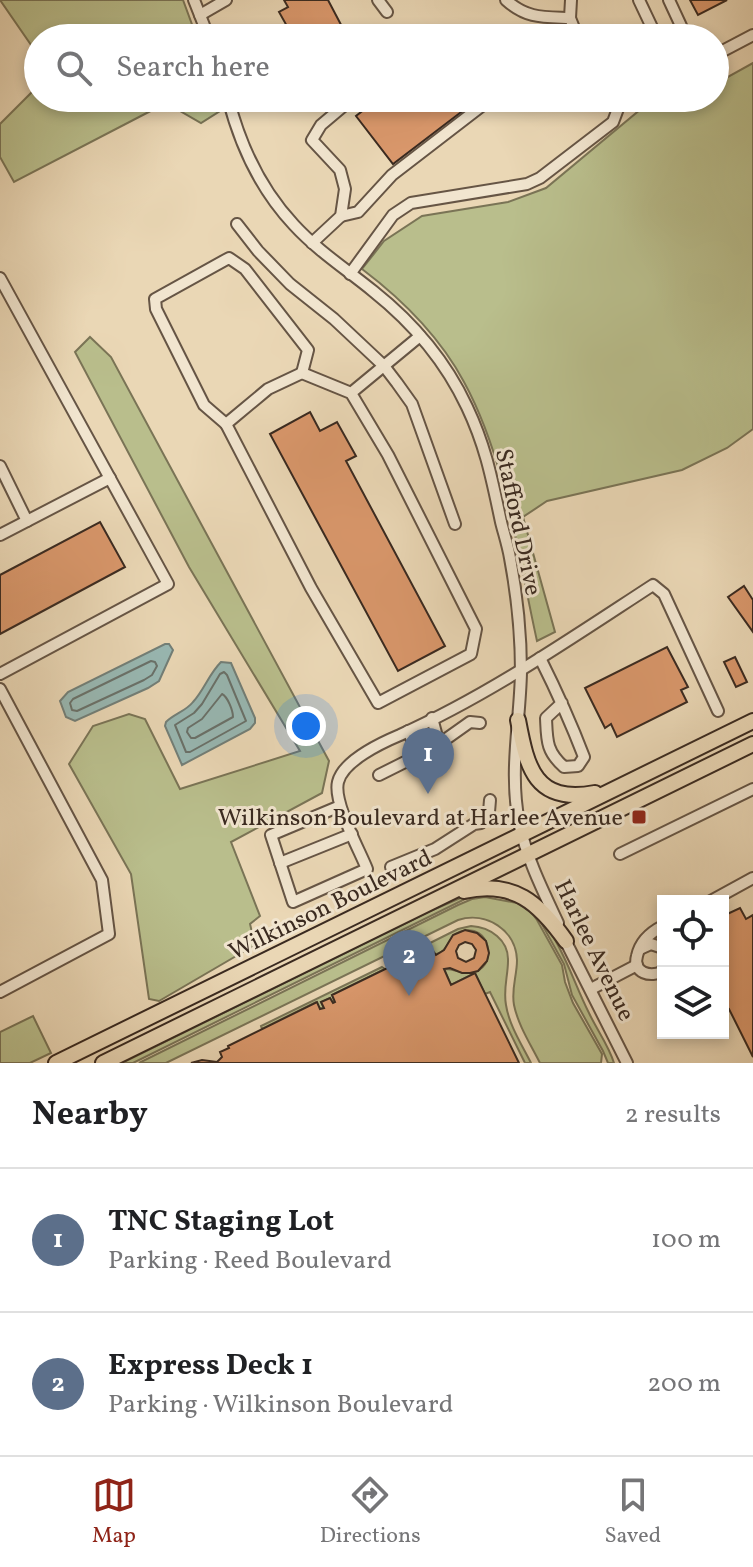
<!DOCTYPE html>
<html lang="en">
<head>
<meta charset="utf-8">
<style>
	body { margin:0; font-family:Vollkorn,serif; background:#f6f6f6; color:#202124 }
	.controls { position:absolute; right:24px; bottom:24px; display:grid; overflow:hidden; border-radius:0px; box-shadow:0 4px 12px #0003 }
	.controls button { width:72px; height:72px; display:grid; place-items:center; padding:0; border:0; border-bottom:2px solid #e0e0e0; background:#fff; color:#202124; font:40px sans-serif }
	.you { position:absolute; left:306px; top:726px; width:28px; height:28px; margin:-20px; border:6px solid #fff; border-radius:50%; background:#1a73e8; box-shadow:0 0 0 12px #1a73e833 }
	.badge { display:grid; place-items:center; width:52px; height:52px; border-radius:50%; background:#8f2418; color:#fff; font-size:26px; font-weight:700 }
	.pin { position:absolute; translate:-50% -66px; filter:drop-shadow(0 2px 4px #0008) }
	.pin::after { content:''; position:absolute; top:42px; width:28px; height:24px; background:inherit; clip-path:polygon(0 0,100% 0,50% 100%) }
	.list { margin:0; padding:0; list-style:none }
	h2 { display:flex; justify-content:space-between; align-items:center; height:104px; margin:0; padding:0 32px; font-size:34px }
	h2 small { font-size:26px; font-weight:400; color:#757577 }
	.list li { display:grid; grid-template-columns:52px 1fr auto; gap:24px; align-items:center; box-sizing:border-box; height:144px; padding:0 32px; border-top:2px solid #e0e0e0 }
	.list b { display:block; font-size:30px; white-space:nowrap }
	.list p { margin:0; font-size:26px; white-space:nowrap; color:#757577 }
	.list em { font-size:26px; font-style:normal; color:#757577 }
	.icon { flex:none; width:44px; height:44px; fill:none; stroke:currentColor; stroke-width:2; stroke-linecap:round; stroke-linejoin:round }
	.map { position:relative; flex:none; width:753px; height:1063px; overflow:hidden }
	.search { position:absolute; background:#fff; box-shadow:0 4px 12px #0003; left:24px; right:24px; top:24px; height:88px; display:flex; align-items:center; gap:20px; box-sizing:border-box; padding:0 28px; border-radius:44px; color:#757577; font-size:30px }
	.sheet { height:392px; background:#fff }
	nav { display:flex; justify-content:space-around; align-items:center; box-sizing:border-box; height:112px; border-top:2px solid #e0e0e0; background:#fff; font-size:22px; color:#757577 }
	nav a { display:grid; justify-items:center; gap:4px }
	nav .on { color:#8f2418 }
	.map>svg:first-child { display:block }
	.green { fill:#b9be8c; stroke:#7a7456; stroke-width:2 }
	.water { fill:#98b8b3; stroke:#727f78; stroke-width:2 }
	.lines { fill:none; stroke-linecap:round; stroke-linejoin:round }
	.shore { stroke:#69716a; stroke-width:2 }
	.building { fill:#d9976b; stroke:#3a2a20; stroke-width:2; fill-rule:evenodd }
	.minor-casing { stroke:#665545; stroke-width:14 }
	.major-casing { stroke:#3a2a20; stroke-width:18 }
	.minor { stroke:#f1e5cf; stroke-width:10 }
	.major { stroke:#ead7b5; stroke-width:14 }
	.poi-dot { fill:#8f2418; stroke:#f1e5cf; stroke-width:3 }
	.labels { text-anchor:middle; stroke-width:6; stroke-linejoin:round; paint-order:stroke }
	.street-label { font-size:24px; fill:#3a2a20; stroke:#f1e5cf }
	.poi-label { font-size:24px; fill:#3a2a20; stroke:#f1e5cf; text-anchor:end }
</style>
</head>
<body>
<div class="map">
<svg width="753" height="1063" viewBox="0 0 753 1063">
	<rect width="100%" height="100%" fill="#ead7b5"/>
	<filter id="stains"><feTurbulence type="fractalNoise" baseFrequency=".0025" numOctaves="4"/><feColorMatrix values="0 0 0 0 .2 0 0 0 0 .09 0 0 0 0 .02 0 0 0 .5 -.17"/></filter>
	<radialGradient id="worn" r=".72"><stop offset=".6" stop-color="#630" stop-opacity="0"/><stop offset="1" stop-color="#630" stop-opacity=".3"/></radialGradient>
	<g class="green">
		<path d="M0 0H183L197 38H38V55Z"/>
		<path d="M753 63V429L727 448 682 470 547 501 523 517 555 632 537 641C518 556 506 459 464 382 440 337 403 300 362 269L384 241 422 216 508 202 546 188 641 109 690 98H715V84Z"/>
		<path d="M38 86V98H216L220 111 201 123 166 103 14 182 0 157V124Z"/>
		<path d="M90 337 111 357 329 761 322 793 231 842 260 916 250 924 255 945 159 1001 149 999 131 874 69 764 93 726 129 714 145 719 180 789 300 751 189 567 75 352Z"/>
		<path d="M506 894C556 914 567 970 589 1013 597 1030 609 1046 614 1063H608L603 1051 572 995 564 964 539 919 522 902 511 897 503 896Z"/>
		<path d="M484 895 465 899 133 1063H122L428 912 465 896Z"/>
		<path d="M485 897 517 903 531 912 537 920 562 965 565 982 573 1003 602 1054 601 1063H540C531 1045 518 1025 514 1005 511 989 517 976 517 960 516 930 486 911 458 920L166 1063H139L458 905 472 899Z"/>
		<path d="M471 926C490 927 509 940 508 961 508 976 503 989 506 1005 509 1025 522 1045 531 1063H525L490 992 485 994 475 973 451 985 444 969C455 968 463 976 475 972 499 963 488 924 463 931 448 934 450 947 441 952 438 954 429 956 424 959L420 952 401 961 402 957 458 929Z"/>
		<path d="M382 967 385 969 332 995 335 1002 333 1003 330 998 321 1002 324 1008 320 1009 316 1002 262 1029 261 1026Z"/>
		<path d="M33 1016 51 1053 30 1063H0V1032Z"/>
	</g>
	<g class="water">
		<path d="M165 644H169L173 650 159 681 148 688 75 721 66 717 60 701 68 692Z"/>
		<path d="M221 662 231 663 255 718V723L250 729 182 765 165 726 166 722C174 714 186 711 193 702 204 690 209 674 221 662Z"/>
	</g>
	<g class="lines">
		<g class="shore">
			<path d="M151 661 155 662 157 666 152 675 144 680 77 711 72 710 70 703 73 699Z"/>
			<path d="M224 672 227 675 246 721 190 752H186L175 725 194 713 202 704 220 674Z"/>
			<path d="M222 694C228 697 233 711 233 717L195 738H191L187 732 188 728 202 719Z"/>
		</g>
	</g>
	<g class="building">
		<path d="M284 0H328L348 38H291L292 35 279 12 288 7Z"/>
		<path d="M690 0H727L698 15Z"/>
		<path d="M379 98H469L473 103 393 164 356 116Z"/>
		<path d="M310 412 320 431 337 422 356 456 346 461 445 646 398 671 270 434Z"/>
		<path d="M100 522 125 567 0 634V575Z"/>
		<path d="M744 586 753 600V632L728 597Z"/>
		<path d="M667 647 688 687 681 690 687 702 617 737 611 724 605 728 585 688Z"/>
		<path d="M735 657 747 682 736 687 724 662Z"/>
		<path d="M740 908 746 919 753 915V1057L729 1009 723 1012V916Z"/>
		<path d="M465 930 477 933 486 941 489 953 487 961 478 971 470 973H462L450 968 444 969 451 985 475 973 519 1063H191L202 1060 217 1062 222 1057 220 1052 229 1048 228 1046 317 1002 320 1009 324 1008 321 1002 330 998 333 1003 335 1002 332 995 420 952 424 959 425 958 422 952 431 948 436 955 444 950 453 935ZM465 942 472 944 476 950 474 958 466 962 458 958 456 951 459 945Z"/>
	</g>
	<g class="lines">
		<defs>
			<g id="minor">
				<path d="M194 0 209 38"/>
				<path d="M378 0 387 12"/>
				<path d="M506 0C527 19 544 17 570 18"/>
				<path d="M571 0 570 18 578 38"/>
				<path d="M639 0 657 38"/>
				<path d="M200 15 226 0"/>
				<path d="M661 38 682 28 669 0"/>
				<path d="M715 55 753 35"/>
				<path d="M228 98C240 145 261 190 294 225 318 251 346 269 373 291 412 322 446 362 467 407 486 447 492 480 501 522 504 534 508 546 510 558 517 595 521 633 521 672 520 722 509 772 519 822 526 857 543 891 558 923"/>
				<path d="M341 216 358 212 392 175 492 98"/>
				<path d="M237 224 258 251 290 284 334 319 384 366 397 383 412 404 455 524"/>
				<path d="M312 243 341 216 345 189 340 170 312 140 321 125 353 98"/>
				<path d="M350 274 393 215 411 203 527 184 540 178 613 122 622 98"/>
				<path d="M0 278 168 584 0 674"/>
				<path d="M351 393 302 373 268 389 226 424 311 588 378 703 471 654 476 629 388 455 351 393 420 336"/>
				<path d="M226 424 204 405 156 309 155 299 229 258 245 269 308 350 302 373"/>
				<path d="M0 466 27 521"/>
				<path d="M0 535 110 478"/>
				<path d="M540 658C556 690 571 723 584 757L578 766 564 767C546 751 547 740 546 718L562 703"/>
				<path d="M0 689 102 880 109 934 0 992"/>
				<path d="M432 718 439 744 470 722 480 723"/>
				<path d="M379 775 419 755 408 731"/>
				<path d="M340 806 271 835 293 902 367 869C359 849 333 802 338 782 343 761 381 743 400 735 489 695 570 639 653 585L664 594 718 711"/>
				<path d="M620 854 753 789"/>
				<path d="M280 863 352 834"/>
				<path d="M391 867 435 849 474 824 481 823 489 812 490 800"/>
				<path d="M711 901 753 878"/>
				<path d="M663 926C651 932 640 942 637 956 632 973 651 978 663 971"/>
				<path d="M564 938 627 1063"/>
				<path d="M640 949 651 944 663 948"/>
				<path d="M591 989 637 965"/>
			</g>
			<g id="major">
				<path d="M518 720C527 768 535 804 595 793"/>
				<path d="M464 891C514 880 539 903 566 941"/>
				<path d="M56 1063 753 721"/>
				<path d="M103 1063 753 744"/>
			</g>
		</defs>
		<use href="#minor" class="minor-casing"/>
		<use href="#major" class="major-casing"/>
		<use href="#minor" class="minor"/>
		<use href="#major" class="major"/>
	</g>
	<rect class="poi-dot" x="631" y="809" width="16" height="16" rx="4"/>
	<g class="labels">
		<g class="street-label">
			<text transform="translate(519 522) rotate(78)" y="8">Stafford Drive</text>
			<text transform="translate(330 904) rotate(-26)" y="8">Wilkinson Boulevard</text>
			<text transform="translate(595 950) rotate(64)" y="8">Harlee Avenue</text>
		</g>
		<g class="poi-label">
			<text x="623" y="825">Wilkinson Boulevard at Harlee Avenue</text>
		</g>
	</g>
	<rect width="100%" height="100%" filter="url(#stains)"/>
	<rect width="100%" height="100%" fill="url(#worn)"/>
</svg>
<div class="controls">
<button><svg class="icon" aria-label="locate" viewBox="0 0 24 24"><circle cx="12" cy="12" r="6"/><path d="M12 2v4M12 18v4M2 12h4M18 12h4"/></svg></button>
<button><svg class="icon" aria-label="layers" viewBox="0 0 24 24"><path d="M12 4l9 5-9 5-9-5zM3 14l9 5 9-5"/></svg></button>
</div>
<div class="you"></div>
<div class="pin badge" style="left:428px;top:794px;background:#5c6f8a">1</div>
<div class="pin badge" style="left:409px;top:996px;background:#5c6f8a">2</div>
<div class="search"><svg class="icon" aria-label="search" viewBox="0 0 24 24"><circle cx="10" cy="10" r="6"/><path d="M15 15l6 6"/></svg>Search here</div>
</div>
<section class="sheet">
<h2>Nearby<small>2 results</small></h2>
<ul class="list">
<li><span class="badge" style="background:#5c6f8a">1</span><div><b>TNC Staging Lot</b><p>Parking · Reed Boulevard</p></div><em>100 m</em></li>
<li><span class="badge" style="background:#5c6f8a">2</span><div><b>Express Deck 1</b><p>Parking · Wilkinson Boulevard</p></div><em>200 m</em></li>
</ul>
</section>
<nav>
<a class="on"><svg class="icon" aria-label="map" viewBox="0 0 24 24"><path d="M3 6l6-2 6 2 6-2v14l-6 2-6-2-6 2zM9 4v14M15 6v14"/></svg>Map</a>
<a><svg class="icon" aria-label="directions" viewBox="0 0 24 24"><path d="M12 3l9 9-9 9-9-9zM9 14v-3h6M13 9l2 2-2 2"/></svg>Directions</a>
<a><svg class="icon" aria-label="saved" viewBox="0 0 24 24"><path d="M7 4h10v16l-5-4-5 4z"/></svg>Saved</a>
</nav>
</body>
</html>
